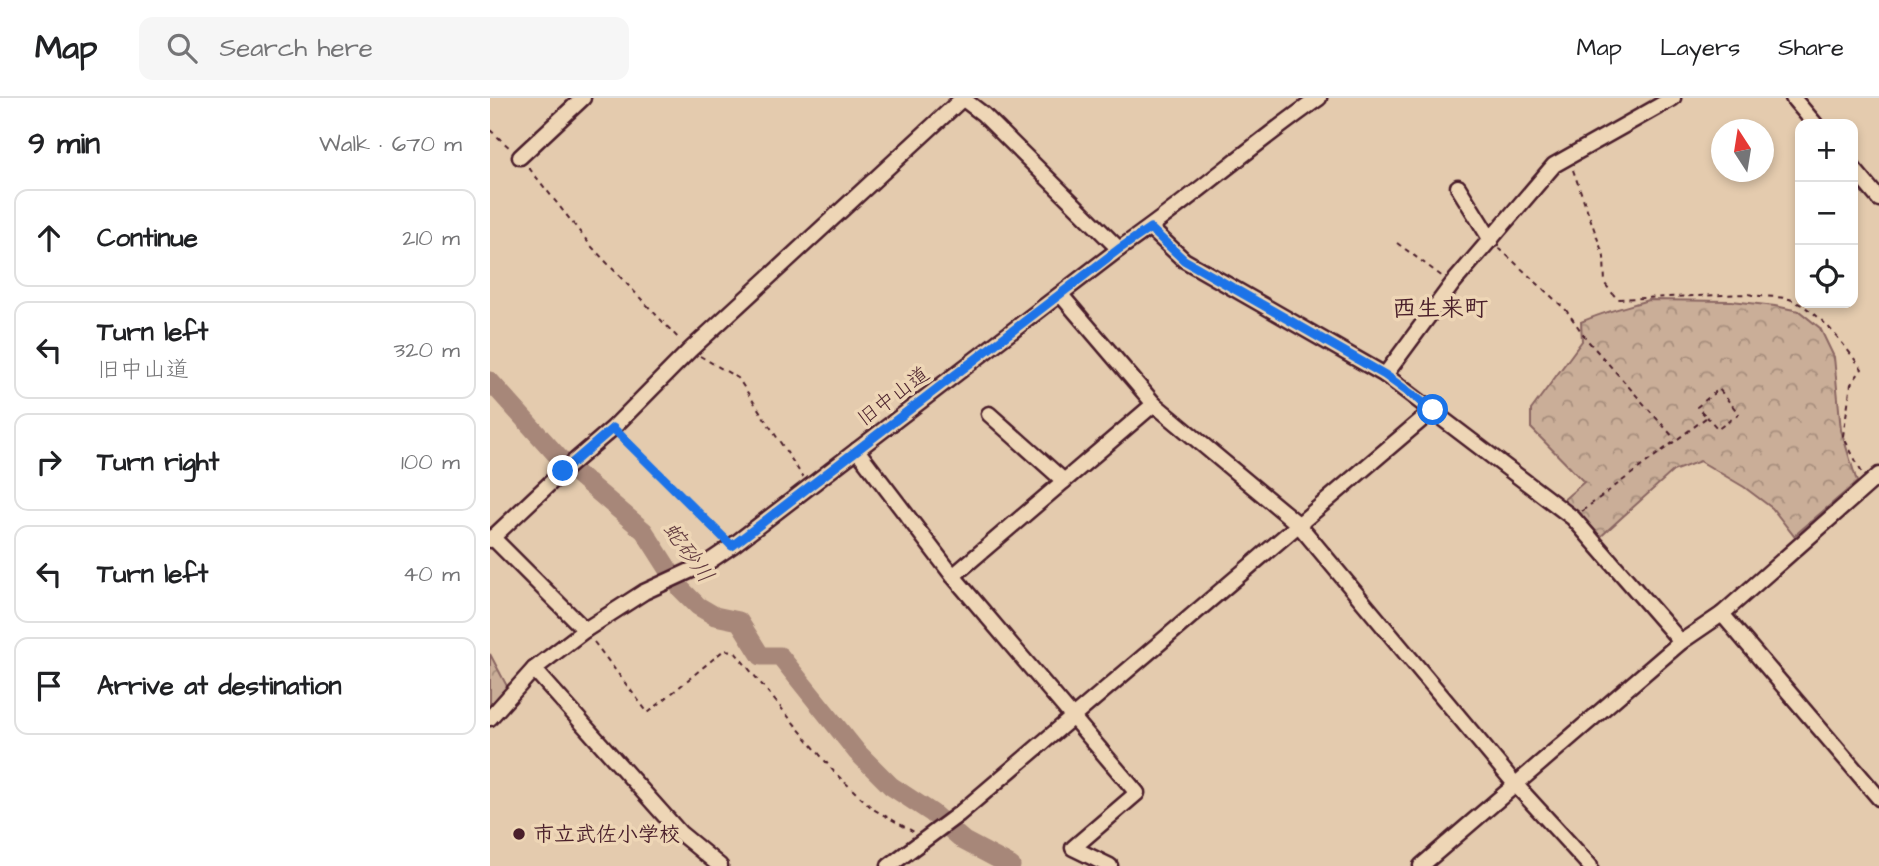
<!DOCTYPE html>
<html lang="en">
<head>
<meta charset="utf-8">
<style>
	body { margin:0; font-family:"Architects Daughter","Klee One",sans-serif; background:#f6f6f6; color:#202124 }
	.controls { position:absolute; right:21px; top:21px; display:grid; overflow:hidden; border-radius:14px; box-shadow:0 4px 10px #0003 }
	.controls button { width:63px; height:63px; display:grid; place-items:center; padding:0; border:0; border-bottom:2px solid #e0e0e0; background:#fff; color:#202124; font:35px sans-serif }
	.compass { position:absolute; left:1221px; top:21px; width:63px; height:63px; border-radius:50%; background:#fff; box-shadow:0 4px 10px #0003; rotate:348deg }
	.stop { position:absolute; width:21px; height:21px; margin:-16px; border:5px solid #1a73e8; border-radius:50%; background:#fff }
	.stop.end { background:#1a73e8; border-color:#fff; box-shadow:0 2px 7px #0008 }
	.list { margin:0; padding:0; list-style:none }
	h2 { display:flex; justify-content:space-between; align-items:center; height:91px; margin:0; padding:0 28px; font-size:30px }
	h2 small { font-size:23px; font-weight:400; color:#757577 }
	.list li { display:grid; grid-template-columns:46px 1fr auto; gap:21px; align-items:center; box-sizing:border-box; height:98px; margin:0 14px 14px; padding:0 14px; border:2px solid #e0e0e0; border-radius:14px }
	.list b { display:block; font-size:26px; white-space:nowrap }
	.list p { margin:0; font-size:23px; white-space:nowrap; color:#757577 }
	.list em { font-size:23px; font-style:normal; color:#757577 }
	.icon { flex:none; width:38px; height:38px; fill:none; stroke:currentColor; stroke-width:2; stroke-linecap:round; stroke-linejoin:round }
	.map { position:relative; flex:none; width:1389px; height:768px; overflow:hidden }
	header { display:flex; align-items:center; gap:42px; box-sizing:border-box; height:98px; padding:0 35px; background:#fff; border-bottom:2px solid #e0e0e0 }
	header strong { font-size:33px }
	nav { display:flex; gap:38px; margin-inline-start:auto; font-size:24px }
	.search { width:490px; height:63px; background:#f6f6f6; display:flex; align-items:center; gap:18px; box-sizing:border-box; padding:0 24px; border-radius:14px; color:#757577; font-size:26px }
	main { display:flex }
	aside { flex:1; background:#fff }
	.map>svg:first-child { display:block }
	.forest { fill:url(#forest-crowns); stroke:#8a6662; stroke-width:2 }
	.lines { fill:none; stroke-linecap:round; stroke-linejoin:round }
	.river { stroke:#a78779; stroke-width:19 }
	.minor-casing { stroke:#4a1f2b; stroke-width:19 }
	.path { stroke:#4a1f2b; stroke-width:2; stroke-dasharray:5 5; stroke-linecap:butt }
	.minor { stroke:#eed6b6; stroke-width:14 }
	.route { stroke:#1a73e8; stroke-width:9 }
	.poi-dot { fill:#4a1f2b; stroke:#eed6b6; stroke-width:2.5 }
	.labels { text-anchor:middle; stroke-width:7; stroke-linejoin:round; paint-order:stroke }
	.street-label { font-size:21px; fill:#4a1f2b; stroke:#eed6b6 }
	.poi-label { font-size:21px; font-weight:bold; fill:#4a1f2b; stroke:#eed6b6; text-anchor:start }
	.water-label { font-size:23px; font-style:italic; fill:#61393e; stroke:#eed6b6 }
	.quarter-label { font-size:24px; font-weight:bold; fill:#4a1f2b; stroke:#eed6b6 }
</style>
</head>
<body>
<header>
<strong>Map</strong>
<div class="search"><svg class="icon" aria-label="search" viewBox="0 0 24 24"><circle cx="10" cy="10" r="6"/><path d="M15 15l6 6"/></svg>Search here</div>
<nav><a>Map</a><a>Layers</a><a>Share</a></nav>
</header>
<main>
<aside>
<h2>9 min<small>Walk · 670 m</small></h2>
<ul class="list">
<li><svg class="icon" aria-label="ahead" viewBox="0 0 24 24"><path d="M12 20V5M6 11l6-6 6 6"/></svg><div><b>Continue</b></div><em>210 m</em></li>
<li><svg class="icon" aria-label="left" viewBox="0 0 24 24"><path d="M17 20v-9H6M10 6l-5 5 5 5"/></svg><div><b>Turn left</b><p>旧中山道</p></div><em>320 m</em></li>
<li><svg class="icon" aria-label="right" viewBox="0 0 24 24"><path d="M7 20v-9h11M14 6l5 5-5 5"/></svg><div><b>Turn right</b></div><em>100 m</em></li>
<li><svg class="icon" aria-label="left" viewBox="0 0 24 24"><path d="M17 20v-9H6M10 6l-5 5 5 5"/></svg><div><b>Turn left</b></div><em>40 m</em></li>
<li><svg class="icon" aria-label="arrive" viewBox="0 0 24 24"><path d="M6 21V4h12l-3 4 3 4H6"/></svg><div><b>Arrive at destination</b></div></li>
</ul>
</aside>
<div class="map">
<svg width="1389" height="768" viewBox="0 0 1389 768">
	<defs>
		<pattern id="forest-crowns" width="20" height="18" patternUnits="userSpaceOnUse" patternTransform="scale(1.75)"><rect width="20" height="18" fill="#caae98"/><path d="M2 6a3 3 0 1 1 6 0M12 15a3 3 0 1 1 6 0" fill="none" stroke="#a68d7c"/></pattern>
	</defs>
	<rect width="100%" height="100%" fill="#e4cbae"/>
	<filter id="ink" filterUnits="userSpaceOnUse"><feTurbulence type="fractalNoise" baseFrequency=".0143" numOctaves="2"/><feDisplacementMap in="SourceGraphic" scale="14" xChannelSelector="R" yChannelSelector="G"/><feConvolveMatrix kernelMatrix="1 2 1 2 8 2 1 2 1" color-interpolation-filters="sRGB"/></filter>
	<g filter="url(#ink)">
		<g class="forest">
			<path d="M1158 202 1242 203 1285 208 1309 213 1330 230 1344 259 1351 332 1367 384 1304 438 1282 410 1254 389 1210 363 1183 373 1108 441 1071 404 1094 384 1041 330V312L1092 243 1091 224C1113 214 1135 209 1158 202Z"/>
			<path d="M0 556 18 590 0 610Z"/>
		</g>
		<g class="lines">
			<path class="river" d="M0 283 73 364 154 433 191 491 208 508 225 518 249 523 271 558H290L367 654 401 688 442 715 474 743 521 768"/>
			<defs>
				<g id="minor">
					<path d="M472 0 493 16 629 151"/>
					<path d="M1303 0 1325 26"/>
					<path d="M30 59 93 0"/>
					<path d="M1363 70 1389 101"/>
					<path d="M968 89 1001 142"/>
					<path d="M660 130 694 162 895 277 1083 420 1191 544"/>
					<path d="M571 197 664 306 808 426 1025 686 1100 768"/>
					<path d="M895 277 963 185 1064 67 1183 0"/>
					<path d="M499 316 574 383"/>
					<path d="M367 352 463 478 647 695 583 750 620 768"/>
					<path d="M2 439 95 532"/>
					<path d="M0 442 73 373 123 330 200 252 473 0"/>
					<path d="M463 478 664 306"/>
					<path d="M1232 516 1389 700"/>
					<path d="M44 571 190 735 230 768"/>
					<path d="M0 620 44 571 95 532 154 494 217 465 242 448 629 151C698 104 760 48 829 0"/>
					<path d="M399 768 469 716 943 312"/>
					<path d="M931 768 1191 544 1232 516 1389 377"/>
				</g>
			</defs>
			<use href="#minor" class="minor-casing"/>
			<g class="path">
				<path d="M0 32 21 51"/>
				<path d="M39 70 101 148 190 242"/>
				<path d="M1083 72 1114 159 1115 186 1127 201 1258 196C1272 200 1289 197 1302 202 1333 216 1352 245 1372 271L1361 286 1353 338 1372 375"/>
				<path d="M907 145 953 179"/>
				<path d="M1009 150 1076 212 1098 243 1185 341"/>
				<path d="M210 258 248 280 313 379"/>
				<path d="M132 338 232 438"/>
				<path d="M1092 413 1217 319 1207 309 1229 291 1249 316 1228 331 1217 319"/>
				<path d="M104 544 158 615 234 552 244 553 345 675 383 711 424 734"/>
			</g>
			<use href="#minor" class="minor"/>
		</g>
	</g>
	<g class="lines" filter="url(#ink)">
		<path class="route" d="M73 373 123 330 242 448 629 151 660 130 694 162 895 277 943 312"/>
	</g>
	<circle class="poi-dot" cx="29" cy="736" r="7"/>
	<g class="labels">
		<g class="street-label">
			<text transform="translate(403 298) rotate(-37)" y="7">旧中山道</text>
		</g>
		<g class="poi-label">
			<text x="43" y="743">市立武佐小学校</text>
		</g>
		<g class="water-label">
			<text transform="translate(199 454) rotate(54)" y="8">蛇砂川</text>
		</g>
		<g class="quarter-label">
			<text x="950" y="218">西生来町</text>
		</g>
	</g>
</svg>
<div class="controls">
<button>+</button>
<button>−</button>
<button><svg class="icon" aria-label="locate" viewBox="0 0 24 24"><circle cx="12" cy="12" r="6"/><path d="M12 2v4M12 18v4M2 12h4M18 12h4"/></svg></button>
</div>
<svg class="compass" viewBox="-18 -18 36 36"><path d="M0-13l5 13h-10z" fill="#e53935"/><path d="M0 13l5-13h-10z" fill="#757577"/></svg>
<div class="stop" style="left:943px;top:312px"></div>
<div class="stop end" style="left:73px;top:373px"></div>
</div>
</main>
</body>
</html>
